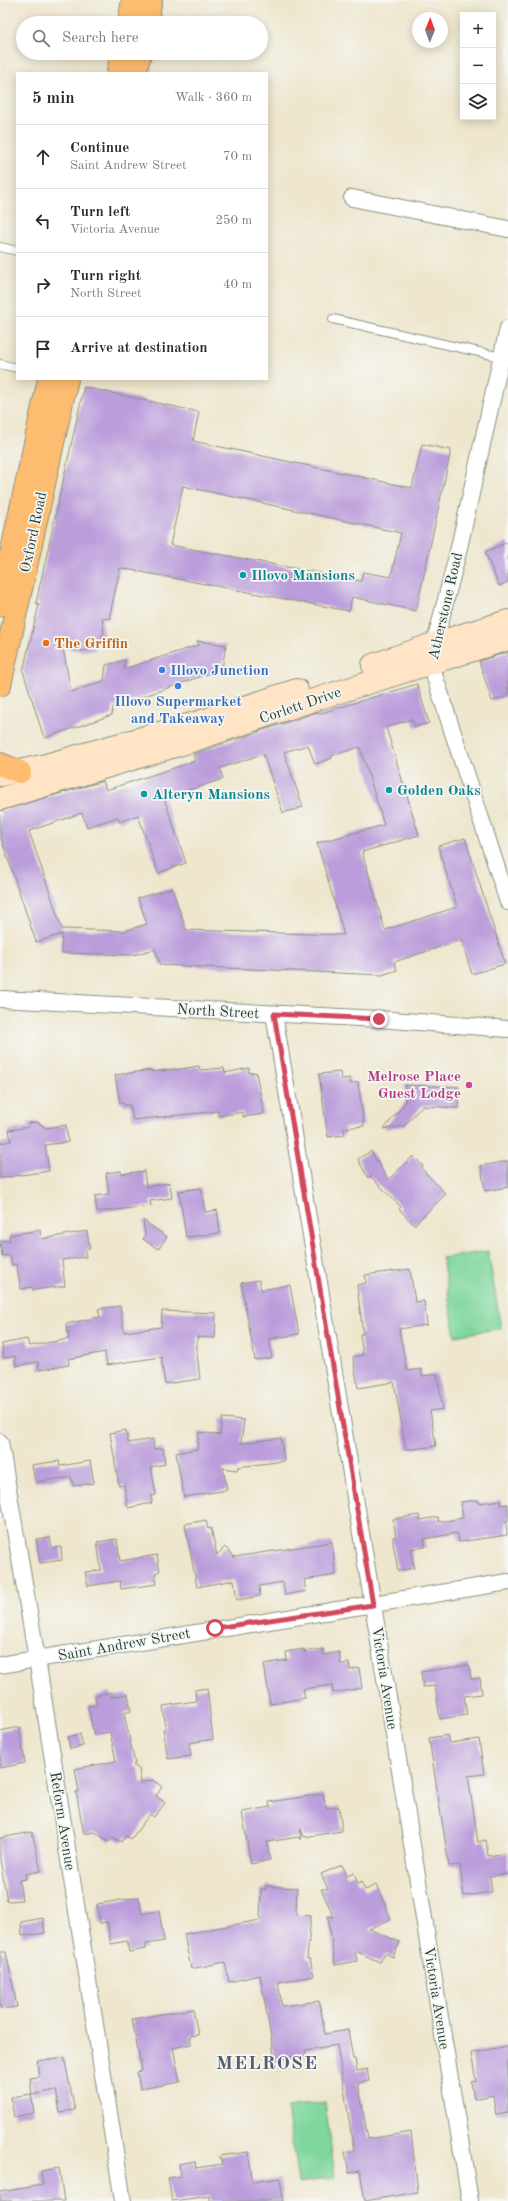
<!DOCTYPE html>
<html lang="en">
<head>
<meta charset="utf-8">
<style>
	body { margin:0; font-family:"Old Standard TT",serif; background:#f7f7f7; color:#2b2b33 }
	.controls { position:absolute; right:12px; top:12px; display:grid; overflow:hidden; border-radius:0px; box-shadow:0 2px 10px #0003 }
	.controls button { width:36px; height:36px; display:grid; place-items:center; padding:0; border:0; border-bottom:1px solid #e1e1e2; background:#fff; color:#2b2b33; font:20px sans-serif }
	.compass { position:absolute; left:412px; top:12px; width:36px; height:36px; border-radius:50%; background:#fff; box-shadow:0 2px 10px #0003; rotate:1deg }
	.stop { position:absolute; width:12px; height:12px; margin:-9px; border:3px solid #d1495b; border-radius:50%; background:#fff }
	.stop.end { background:#d1495b; border-color:#fff; box-shadow:0 1px 4px #0008 }
	.list { margin:0; padding:0; list-style:none }
	h2 { display:flex; justify-content:space-between; align-items:center; height:52px; margin:0; padding:0 16px; font-size:17px }
	h2 small { font-size:13px; font-weight:400; color:#7c7c81 }
	.list li { display:grid; grid-template-columns:26px 1fr auto; gap:12px; align-items:center; box-sizing:border-box; height:64px; padding:0 16px; border-top:1px solid #e1e1e2 }
	.list b { display:block; font-size:15px; white-space:nowrap }
	.list p { margin:0; font-size:13px; white-space:nowrap; color:#7c7c81 }
	.list em { font-size:13px; font-style:normal; color:#7c7c81 }
	.icon { flex:none; width:22px; height:22px; fill:none; stroke:currentColor; stroke-width:2; stroke-linecap:round; stroke-linejoin:round }
	.map { position:relative; flex:none; width:508px; height:2201px; overflow:hidden }
	.search { position:absolute; background:#fff; box-shadow:0 2px 10px #0003; left:16px; top:16px; width:252px; height:44px; display:flex; align-items:center; gap:10px; box-sizing:border-box; padding:0 14px; border-radius:22px; color:#7c7c81; font-size:15px }
	.panel { position:absolute; background:#fff; box-shadow:0 2px 10px #0003; left:16px; top:72px; width:252px; height:308px; border-radius:0px }
	.map>svg:first-child { display:block }
	.green { fill:#7fd79c; stroke:#4f8a68 }
	.building { fill:#bb9ddb; fill-rule:evenodd }
	.lines { fill:none; stroke-linecap:round; stroke-linejoin:round }
	.service-casing { stroke:#869280; stroke-width:10 }
	.minor-casing { stroke:#869280; stroke-width:18 }
	.secondary-casing { stroke:#869280; stroke-width:24 }
	.primary-casing { stroke:#869280; stroke-width:24 }
	.service { stroke:#fff; stroke-width:8 }
	.minor { stroke:#fff; stroke-width:16 }
	.secondary { stroke:#ffe4c6; stroke-width:22 }
	.primary { stroke:#febc70; stroke-width:22 }
	.route { stroke:#d1495b; stroke-width:5 }
	.culture-dot { fill:#0f9aa8; stroke:#f6f6f2; stroke-width:1.5 }
	.food-dot { fill:#e8710a; stroke:#f6f6f2; stroke-width:1.5 }
	.shop-dot { fill:#3f7fe0; stroke:#f6f6f2; stroke-width:1.5 }
	.hotel-dot { fill:#d1479c; stroke:#f6f6f2; stroke-width:1.5 }
	.labels { text-anchor:middle; stroke-width:3.5; stroke-linejoin:round; paint-order:stroke }
	.street-label { font-size:15px; fill:#1f3d34; stroke:#f6f6f2 }
	.culture-label { font-size:15px; font-weight:bold; fill:#0d838f; stroke:#f6f6f2; text-anchor:start }
	.food-label { font-size:15px; font-weight:bold; fill:#c56008; stroke:#f6f6f2; text-anchor:start }
	.shop-label { font-size:15px; font-weight:bold; fill:#366cbe; stroke:#f6f6f2; text-anchor:start }
	.hotel-label { font-size:15px; font-weight:bold; fill:#b23c85; stroke:#f6f6f2; text-anchor:end }
	.district-label { font-size:19px; font-weight:bold; letter-spacing:1px; fill:#565f6e; stroke:#f6f6f2 }
</style>
</head>
<body>
<div class="map">
<svg width="508" height="2201" viewBox="0 0 508 2201">
	<rect width="100%" height="100%" fill="#f6f6f2"/>
	<filter id="ink" filterUnits="userSpaceOnUse"><feTurbulence type="fractalNoise" baseFrequency=".025" numOctaves="2"/><feDisplacementMap in="SourceGraphic" scale="8" xChannelSelector="R" yChannelSelector="G"/><feConvolveMatrix kernelMatrix="1 2 1 2 8 2 1 2 1" color-interpolation-filters="sRGB"/></filter>
	<filter id="wash" filterUnits="userSpaceOnUse"><feTurbulence type="fractalNoise" baseFrequency=".012" numOctaves="4" result="noise"/><feDisplacementMap in="SourceGraphic" scale="16" xChannelSelector="R" yChannelSelector="G"/><feGaussianBlur stdDeviation="0.9" result="paint"/><feColorMatrix in="noise" values="0 0 0 0 0 0 0 0 0 0 0 0 0 0 0 0 0 1.4 0 .05"/><feComposite in="paint" operator="in"/></filter>
	<g filter="url(#wash)">
		<rect width="100%" height="100%" fill="#eee6cd"/>
		<g class="green">
			<path d="M488 1251 501 1328 455 1336 442 1258Z"/>
			<path d="M325 2102 335 2178 298 2183 287 2107Z"/>
		</g>
		<g id="blocks">
			<g class="building">
				<path d="M84 387 199 412 193 441 412 488 422 444 451 450 416 611 352 597 349 611 120 568 109 619 102 618 104 632 94 650 82 651 63 648 71 692 104 681 106 665 125 660 124 669 199 645 197 641 226 645 222 669 113 707 112 715 44 738 23 671 39 604 36 603ZM183 486 401 533 391 577 363 572 361 581 170 545Z"/>
				<path d="M508 542V582L499 586 485 552Z"/>
				<path d="M508 652V696L492 701 479 661Z"/>
				<path d="M417 684 429 723 415 727 412 719 386 727 419 835 362 852 385 930 457 907 438 846 465 838 505 964 472 974 461 940 394 962 397 970 382 975 160 965 155 949 133 955 61 953 62 934 36 942 0 835V811L103 781 106 790 195 761 193 754 317 712 318 714ZM308 745 315 764 332 758 331 756 360 747 384 825 317 843 344 935 186 930 172 888 138 898 147 924 124 931 62 929 29 831 82 813 87 827 118 817 119 822 138 815 158 873 186 863 164 798 223 779 220 768 263 754 283 813 303 807 284 752Z"/>
				<path d="M199 1066 200 1070 224 1068 225 1073 249 1068V1073L256 1072 264 1114 243 1117V1112L218 1116V1111L133 1120 130 1105H124L123 1103H120L115 1075 152 1070V1072L175 1069V1070Z"/>
				<path d="M340 1072 341 1079 350 1078V1084L358 1082 364 1126 344 1128 345 1135 328 1137 319 1074Z"/>
				<path d="M405 1085 459 1087 458 1108 422 1106 404 1126 384 1129 405 1103Z"/>
				<path d="M37 1122 46 1128 66 1125 68 1142 45 1145 49 1171 0 1178V1143L11 1141 9 1130 29 1127 28 1123Z"/>
				<path d="M371 1151 388 1180 413 1156 423 1166 421 1168 446 1194 414 1225 399 1209 401 1207 370 1176 368 1178 358 1159Z"/>
				<path d="M508 1161V1187L485 1191 481 1166Z"/>
				<path d="M121 1171 122 1174 144 1171 146 1187 170 1183 172 1198 150 1201 151 1206 97 1212 95 1196 109 1194 106 1173Z"/>
				<path d="M201 1188 205 1212 217 1210 220 1233 186 1237 179 1191Z"/>
				<path d="M143 1220 167 1237 158 1249 143 1239 145 1235Z"/>
				<path d="M40 1230 42 1239 87 1231 90 1249 85 1250 86 1257 62 1260 65 1286 33 1290 32 1287 21 1289 16 1264 12 1265 10 1255 2 1256 0 1241 10 1240 9 1235Z"/>
				<path d="M410 1269 415 1302 424 1301 427 1325 399 1329 407 1371 421 1369 422 1376 437 1374 443 1409 430 1411 436 1446 414 1449H406L394 1382 358 1388 353 1357 363 1355 360 1334H363L357 1285 366 1283 365 1275Z"/>
				<path d="M259 1280 261 1290 290 1285 299 1334 269 1339 272 1358 255 1360 241 1283Z"/>
				<path d="M120 1306 124 1332 161 1327 162 1311 216 1313 215 1338 197 1337V1353L200 1379 165 1384 161 1357 107 1365 105 1352 68 1359 69 1365 39 1370 38 1362 16 1366 15 1356 4 1358 2 1344 27 1339 29 1346 69 1339 66 1324 100 1317 98 1309Z"/>
				<path d="M222 1418 244 1420 241 1443 281 1438 284 1461 238 1467 237 1470 223 1468 227 1490 184 1497 176 1453 197 1449 199 1432 220 1435Z"/>
				<path d="M126 1430 128 1443 153 1439 154 1449 163 1448 165 1464 151 1467 156 1495 151 1496 152 1503 128 1508 124 1485 119 1486 110 1433Z"/>
				<path d="M59 1461 60 1466 90 1461 94 1483 73 1486 71 1477 35 1482 32 1465Z"/>
				<path d="M478 1500 479 1503 501 1500V1505L508 1504V1522H506L507 1535 459 1542 457 1533 424 1539 425 1547 411 1549 414 1568 398 1571 393 1543V1537H396L393 1519 419 1515 420 1520 438 1517 439 1522 463 1518 461 1502Z"/>
				<path d="M206 1520 208 1529 211 1528 217 1555 225 1547 234 1557 332 1542 336 1575 304 1580 306 1591 285 1595 283 1582 259 1586 260 1596 237 1600 234 1580 197 1587 185 1524Z"/>
				<path d="M50 1537 52 1548 61 1547 62 1560 40 1563 36 1539Z"/>
				<path d="M117 1539 120 1561 157 1555 160 1571 155 1573 157 1584 121 1589 120 1581 88 1586 85 1572 101 1570 97 1542Z"/>
				<path d="M304 1649V1652L323 1649 324 1655 339 1652 341 1664 349 1663 350 1670 359 1668 362 1688 333 1693 332 1685 303 1689 305 1698 270 1704 264 1664 287 1660 286 1652Z"/>
				<path d="M469 1665 471 1679 480 1678 482 1694 464 1696 467 1715 440 1719 435 1686 423 1687 421 1672Z"/>
				<path d="M207 1688 213 1739 189 1743 191 1756 168 1759 163 1729 166 1728 163 1706 196 1701 195 1690Z"/>
				<path d="M111 1692 112 1697 128 1694 131 1711 124 1713 135 1764 133 1765 139 1769 141 1783 153 1780 162 1787 156 1796 165 1803 154 1817 150 1814 131 1839 126 1836 121 1842 113 1837 109 1842 95 1832 84 1834 76 1792H79L75 1769 116 1761 110 1732 94 1735 88 1706 97 1705 95 1696Z"/>
				<path d="M19 1727 25 1763 0 1768V1731Z"/>
				<path d="M80 1734 83 1746 70 1749 68 1737Z"/>
				<path d="M448 1735 450 1743 479 1739 484 1774 468 1776 478 1842 486 1840 488 1856 508 1853V1874L490 1876 492 1892 464 1896 460 1865 449 1866 429 1738Z"/>
				<path d="M323 1794 326 1808 339 1807 342 1831 304 1837 301 1829 300 1840 299 1837 267 1842 270 1860 251 1864 242 1812 270 1807 269 1802Z"/>
				<path d="M32 1832 41 1871 25 1874 26 1879 19 1880 22 1900 7 1901 0 1859V1838Z"/>
				<path d="M342 1865 347 1876 354 1873 358 1884 361 1882 365 1890 376 1885 391 1919 369 1929 400 1942 393 1957 385 1953 380 1962 355 1951 357 1961 335 1965 328 1916 334 1917 321 1889H328L321 1874Z"/>
				<path d="M266 1886 297 1888 296 1915 311 1916 307 1959H310L314 1976 278 1982 282 2006 319 2001 325 2034 348 2030 353 2059H355L357 2071 367 2069 369 2081 358 2083 368 2139 411 2132 418 2192 365 2201 360 2171 349 2173 345 2152 354 2151 337 2045 305 2050 306 2055 275 2060 260 1975 229 1982 225 1962 191 1969 184 1934 260 1920 261 1889H266Z"/>
				<path d="M139 1897 142 1914 159 1911 164 1941 146 1944V1949L129 1952 127 1941 111 1944 107 1922 100 1923 97 1904Z"/>
				<path d="M43 1918 45 1933 22 1936 21 1922Z"/>
				<path d="M0 1952H6L17 2007 0 2009Z"/>
				<path d="M193 2009 198 2035 190 2036 191 2044 173 2048 180 2082 140 2089 137 2072 142 2071 132 2019Z"/>
				<path d="M508 2046V2113L496 2115 493 2095 474 2099 471 2082 476 2081 471 2053Z"/>
				<path d="M64 2057 75 2110 60 2112 56 2090 32 2095 30 2078 39 2077 37 2061Z"/>
				<path d="M31 2094 34 2113 14 2117 11 2097Z"/>
				<path d="M248 2152 253 2182 280 2178 283 2201H210V2196L172 2201 168 2178 181 2176 179 2164 195 2161 196 2168 222 2164 220 2156Z"/>
				<path d="M59 2168 64 2201H0V2192L43 2185 41 2171Z"/>
			</g>
		</g>
	</g>
	<g filter="url(#ink)">
		<use href="#blocks" fill-opacity="0" stroke="#869280" stroke-width="1"/>
		<g class="lines">
			<defs>
				<g id="service">
					<path d="M0 247 17 251"/>
					<path d="M333 319 501 357"/>
					<path d="M0 364 17 368"/>
				</g>
				<g id="minor">
					<path d="M352 198 508 229"/>
					<path d="M508 328 458 552 430 662 508 902"/>
					<path d="M0 999 379 1019 508 1029"/>
					<path d="M274 1014 373 1605 470 2201"/>
					<path d="M0 1442 37 1659 123 2201"/>
					<path d="M0 1665 508 1582"/>
				</g>
				<g id="secondary">
					<path d="M373 665 436 643 508 621"/>
					<path d="M1 775 42 766 202 721 297 690"/>
					<path d="M0 799 185 743 304 703 508 639"/>
				</g>
				<g id="primary">
					<path d="M129 23 133 0"/>
					<path d="M146 23 151 0"/>
					<path d="M118 73 122 53"/>
					<path d="M135 73 140 53"/>
					<path d="M0 605 49 379"/>
					<path d="M0 685 67 379"/>
					<path d="M0 764 20 772"/>
				</g>
			</defs>
			<use href="#service" class="service-casing"/>
			<use href="#minor" class="minor-casing"/>
			<use href="#secondary" class="secondary-casing"/>
			<use href="#primary" class="primary-casing"/>
			<use href="#service" class="service"/>
			<use href="#minor" class="minor"/>
			<use href="#secondary" class="secondary"/>
			<use href="#primary" class="primary"/>
		</g>
	</g>
	<g class="lines" filter="url(#ink)">
		<path class="route" d="M215 1628 373 1605 274 1014 379 1019"/>
	</g>
	<g class="culture-dot">
		<circle cx="243" cy="575" r="4"/>
		<circle cx="389" cy="790" r="4"/>
		<circle cx="144" cy="794" r="4"/>
	</g>
	<circle class="food-dot" cx="46" cy="643" r="4"/>
	<g class="shop-dot">
		<circle cx="162" cy="670" r="4"/>
		<circle cx="178" cy="686" r="4"/>
	</g>
	<circle class="hotel-dot" cx="469" cy="1085" r="4"/>
	<g class="labels">
		<g class="street-label">
			<text transform="translate(33 532) rotate(-78)" y="5">Oxford Road</text>
			<text transform="translate(445 606) rotate(-77)" y="5">Atherstone Road</text>
			<text transform="translate(300 705) rotate(-19)" y="5">Corlett Drive</text>
			<text transform="translate(218 1011) rotate(3)" y="5">North Street</text>
			<text transform="translate(124 1644) rotate(-10)" y="5">Saint Andrew Street</text>
			<text transform="translate(385 1678) rotate(81)" y="5">Victoria Avenue</text>
			<text transform="translate(63 1821) rotate(81)" y="5">Reform Avenue</text>
			<text transform="translate(437 1998) rotate(81)" y="5">Victoria Avenue</text>
		</g>
		<g class="culture-label">
			<text x="251" y="580">Illovo Mansions</text>
			<text x="397" y="795">Golden Oaks</text>
			<text x="152" y="799">Alteryn Mansions</text>
		</g>
		<g class="food-label">
			<text x="54" y="648">The Griffin</text>
		</g>
		<g class="shop-label">
			<text x="170" y="675">Illovo Junction</text>
			<text x="178" y="706" text-anchor="middle">Illovo Supermarket<tspan x="178" dy="17">and Takeaway</tspan></text>
		</g>
		<g class="hotel-label">
			<text x="461" y="1081">Melrose Place<tspan x="461" dy="17">Guest Lodge</tspan></text>
		</g>
		<g class="district-label">
			<text x="267" y="2069">MELROSE</text>
		</g>
	</g>
</svg>
<div class="controls">
<button>+</button>
<button>−</button>
<button><svg class="icon" aria-label="layers" viewBox="0 0 24 24"><path d="M12 4l9 5-9 5-9-5zM3 14l9 5 9-5"/></svg></button>
</div>
<svg class="compass" viewBox="-18 -18 36 36"><path d="M0-13l5 13h-10z" fill="#e53935"/><path d="M0 13l5-13h-10z" fill="#7c7c81"/></svg>
<div class="stop" style="left:215px;top:1628px"></div>
<div class="stop end" style="left:379px;top:1019px"></div>
<div class="search"><svg class="icon" aria-label="search" viewBox="0 0 24 24"><circle cx="10" cy="10" r="6"/><path d="M15 15l6 6"/></svg>Search here</div>
<section class="panel">
<h2>5 min<small>Walk · 360 m</small></h2>
<ul class="list">
<li><svg class="icon" aria-label="ahead" viewBox="0 0 24 24"><path d="M12 20V5M6 11l6-6 6 6"/></svg><div><b>Continue</b><p>Saint Andrew Street</p></div><em>70 m</em></li>
<li><svg class="icon" aria-label="left" viewBox="0 0 24 24"><path d="M17 20v-9H6M10 6l-5 5 5 5"/></svg><div><b>Turn left</b><p>Victoria Avenue</p></div><em>250 m</em></li>
<li><svg class="icon" aria-label="right" viewBox="0 0 24 24"><path d="M7 20v-9h11M14 6l5 5-5 5"/></svg><div><b>Turn right</b><p>North Street</p></div><em>40 m</em></li>
<li><svg class="icon" aria-label="arrive" viewBox="0 0 24 24"><path d="M6 21V4h12l-3 4 3 4H6"/></svg><div><b>Arrive at destination</b></div></li>
</ul>
</section>
</div>
</body>
</html>
